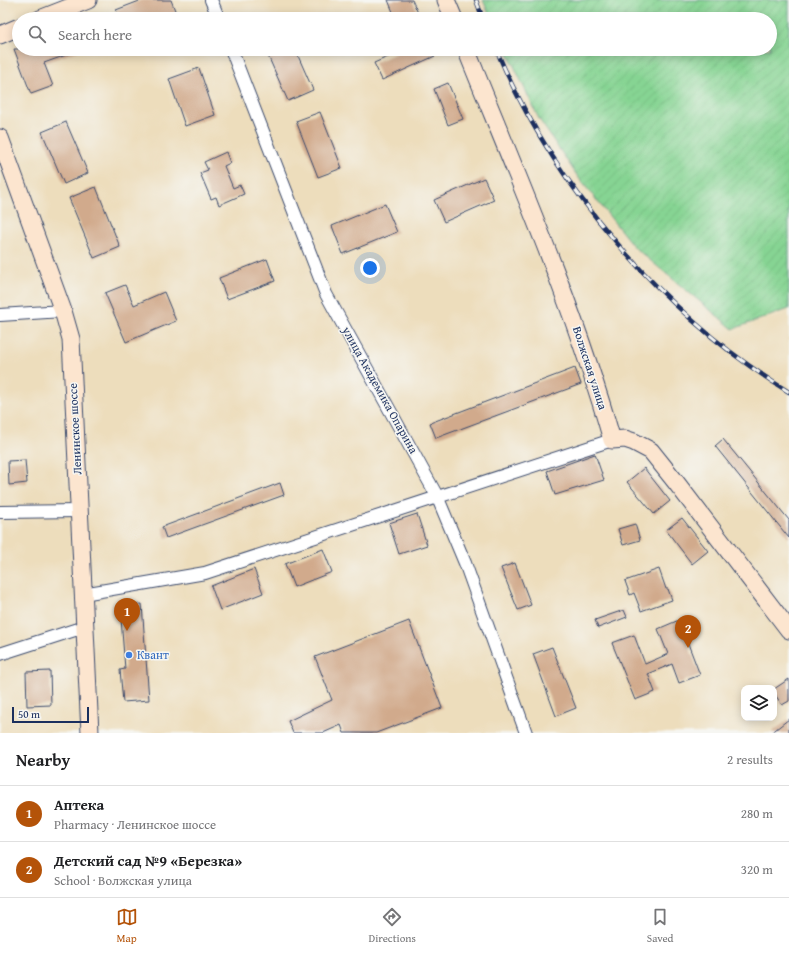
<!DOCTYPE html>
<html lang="en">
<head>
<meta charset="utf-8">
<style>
	body { margin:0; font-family:"Gentium Book Plus",serif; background:#f6f6f6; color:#202124 }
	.controls { position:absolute; right:12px; bottom:12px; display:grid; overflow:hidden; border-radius:8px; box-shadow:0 2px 10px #0003 }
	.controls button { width:36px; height:36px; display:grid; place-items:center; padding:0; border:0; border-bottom:1px solid #e0e0e0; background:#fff; color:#202124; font:20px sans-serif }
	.scale { position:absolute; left:12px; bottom:10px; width:77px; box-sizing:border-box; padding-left:4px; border:2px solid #1b2f5e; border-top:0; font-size:11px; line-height:14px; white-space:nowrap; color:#1b2f5e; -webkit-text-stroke:3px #f6f6f2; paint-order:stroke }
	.you { position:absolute; left:370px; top:268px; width:14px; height:14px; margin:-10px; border:3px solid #fff; border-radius:50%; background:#1a73e8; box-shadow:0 0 0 6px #1a73e833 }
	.badge { display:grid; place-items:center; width:26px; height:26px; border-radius:50%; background:#b45309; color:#fff; font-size:13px; font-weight:700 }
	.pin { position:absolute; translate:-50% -33px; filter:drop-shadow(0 1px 2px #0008) }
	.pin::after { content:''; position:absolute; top:21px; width:14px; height:12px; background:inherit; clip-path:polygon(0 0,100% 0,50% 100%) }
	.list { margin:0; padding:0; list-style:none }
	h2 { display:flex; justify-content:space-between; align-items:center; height:52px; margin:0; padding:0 16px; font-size:17px }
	h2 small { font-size:13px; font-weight:400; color:#757577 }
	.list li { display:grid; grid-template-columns:26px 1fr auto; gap:12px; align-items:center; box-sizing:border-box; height:56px; padding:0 16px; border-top:1px solid #e0e0e0 }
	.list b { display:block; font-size:15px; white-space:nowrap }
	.list p { margin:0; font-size:13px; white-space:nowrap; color:#757577 }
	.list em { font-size:13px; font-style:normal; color:#757577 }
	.icon { flex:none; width:22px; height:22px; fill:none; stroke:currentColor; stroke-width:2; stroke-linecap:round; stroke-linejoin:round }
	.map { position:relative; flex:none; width:789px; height:733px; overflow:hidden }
	.search { position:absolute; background:#fff; box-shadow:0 2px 10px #0003; left:12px; right:12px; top:12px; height:44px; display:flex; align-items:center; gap:10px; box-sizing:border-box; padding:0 14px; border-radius:22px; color:#757577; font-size:15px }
	.sheet { height:164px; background:#fff }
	nav { display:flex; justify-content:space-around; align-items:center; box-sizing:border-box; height:56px; border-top:1px solid #e0e0e0; background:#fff; font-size:11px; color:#757577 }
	nav a { display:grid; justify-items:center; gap:2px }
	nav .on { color:#b45309 }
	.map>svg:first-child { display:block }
	.garden { fill:url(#garden-furrows); stroke:#508278 }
	.building { fill:#d1aa8c }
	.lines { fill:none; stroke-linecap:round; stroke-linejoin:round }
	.street-casing { stroke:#3a496c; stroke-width:14 }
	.secondary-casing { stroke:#3a496c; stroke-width:19 }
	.street { stroke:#fff; stroke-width:12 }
	.secondary { stroke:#fce5cf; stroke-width:17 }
	.rail-casing { stroke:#1b2f5e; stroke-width:4.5 }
	.rail { stroke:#f6f6f2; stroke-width:3; stroke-dasharray:9; stroke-linecap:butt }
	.shop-dot { fill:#3f7fe0; stroke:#f6f6f2; stroke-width:1.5 }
	.labels { text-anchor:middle; stroke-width:3; stroke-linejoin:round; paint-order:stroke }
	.street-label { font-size:12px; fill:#1b2f5e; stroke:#f6f6f2 }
	.shop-label { font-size:12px; fill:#366cbe; stroke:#f6f6f2; text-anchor:start }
</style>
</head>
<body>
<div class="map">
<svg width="789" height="733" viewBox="0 0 789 733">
	<defs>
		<pattern id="garden-furrows" width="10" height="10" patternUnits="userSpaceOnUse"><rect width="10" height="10" fill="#86d493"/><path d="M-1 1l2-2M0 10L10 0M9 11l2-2" fill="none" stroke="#73b681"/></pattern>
	</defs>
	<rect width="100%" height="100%" fill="#f6f6f2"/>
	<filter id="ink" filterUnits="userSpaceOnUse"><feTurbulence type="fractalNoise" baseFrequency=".025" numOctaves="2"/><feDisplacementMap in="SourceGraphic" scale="8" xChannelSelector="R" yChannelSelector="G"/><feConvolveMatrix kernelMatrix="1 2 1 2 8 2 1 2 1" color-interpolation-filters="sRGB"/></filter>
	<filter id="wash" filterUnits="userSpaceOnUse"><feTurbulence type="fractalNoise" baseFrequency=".012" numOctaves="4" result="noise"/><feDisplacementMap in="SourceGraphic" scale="16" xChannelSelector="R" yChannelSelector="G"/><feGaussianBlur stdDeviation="0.9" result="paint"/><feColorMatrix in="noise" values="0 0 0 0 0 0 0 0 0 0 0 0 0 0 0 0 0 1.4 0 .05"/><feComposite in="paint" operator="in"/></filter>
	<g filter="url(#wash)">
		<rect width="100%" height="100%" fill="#edddbc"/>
		<path class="garden" d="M483 0H789V309L733 329 634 247 578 177 539 119 506 49H770V19H491Z"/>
		<g id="blocks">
			<g class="building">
				<path d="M142 0H171L176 13 162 19H120L116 10Z"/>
				<path d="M388 0H412L418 13 404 19H396Z"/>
				<path d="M14 49H79L80 50 44 63 53 86 31 94Z"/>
				<path d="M265 49H295L313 90 288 101Z"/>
				<path d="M406 49H432L435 56 382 80 374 63Z"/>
				<path d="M199 68 215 115 185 126 169 79Z"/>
				<path d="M448 83 463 119 448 125 434 89Z"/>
				<path d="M320 112 342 168 318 177 296 121Z"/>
				<path d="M66 122 88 173 64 184 42 132Z"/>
				<path d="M226 152 230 163 224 166 233 188 240 185 244 194 219 205 216 197 211 199 200 173 208 170 204 162Z"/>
				<path d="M484 178 494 200 444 222 434 200Z"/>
				<path d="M96 187 120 247 94 258 69 198Z"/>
				<path d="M385 204 397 232 343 254 332 226Z"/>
				<path d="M267 259 275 281 227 299 219 278Z"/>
				<path d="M125 285 134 305 164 292 176 321 126 342 105 293Z"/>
				<path d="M575 368 581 384 436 438 430 423Z"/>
				<path d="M723 439 789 520V538L715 446Z"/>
				<path d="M595 454 604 480 555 495 547 471Z"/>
				<path d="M25 460 27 483 9 485 8 461Z"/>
				<path d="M644 468 670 501 654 514 627 482Z"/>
				<path d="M280 483 284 495 166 538 162 527Z"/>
				<path d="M417 514 427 545 399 554 389 523Z"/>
				<path d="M682 518 708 551 692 564 666 530Z"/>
				<path d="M635 524 640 540 623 545 618 529Z"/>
				<path d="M323 549 332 572 294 587 285 564Z"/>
				<path d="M515 563 531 605 518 610 501 568Z"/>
				<path d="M254 569 263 593 220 610 211 586Z"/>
				<path d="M659 569 666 589H668L672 600 641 611 634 593 630 595 625 581Z"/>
				<path d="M142 604 149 700 123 702 120 670 125 669 120 606Z"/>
				<path d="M624 610 627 617 598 628 595 620Z"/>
				<path d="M679 620 700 675 679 683 672 664 648 674 655 692 635 700 612 643 634 635 645 664 668 654 658 629Z"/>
				<path d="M409 621 442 708 376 733H344L341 725 323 733H293L288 721 332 700 315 657Z"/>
				<path d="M552 647 576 708 556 716 533 654Z"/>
				<path d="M50 671 51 705 27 706 26 672Z"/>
				<path d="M789 679V701L782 705 774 693V689Z"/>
				<path d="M789 719V733H771Z"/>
			</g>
		</g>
	</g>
	<g filter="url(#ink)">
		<use href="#blocks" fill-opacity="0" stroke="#3a496c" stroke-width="1"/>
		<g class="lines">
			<defs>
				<g id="street">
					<path d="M211 0 219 19"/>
					<path d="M231 49 326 294 437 496 465 563 526 733"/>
					<path d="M0 315 63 311"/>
					<path d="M0 512 79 511"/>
					<path d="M83 594 205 573 612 440"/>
					<path d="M0 654 84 627"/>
				</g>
				<g id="secondary">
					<path d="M446 0 454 19"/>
					<path d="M40 19 88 0"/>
					<path d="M0 35 19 27"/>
					<path d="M466 49C518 178 574 306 612 440L625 439 634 442 651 451 675 481 789 630"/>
					<path d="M0 138 63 311 71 339 90 733"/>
				</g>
			</defs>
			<use href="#street" class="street-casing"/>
			<use href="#secondary" class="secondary-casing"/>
			<use href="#street" class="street"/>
			<use href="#secondary" class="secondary"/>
			<defs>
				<g id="rail">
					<path d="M476 0 483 19"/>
					<path d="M496 49C552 184 664 316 789 392"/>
				</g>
			</defs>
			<use href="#rail" class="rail-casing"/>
			<use href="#rail" class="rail"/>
		</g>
	</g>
	<circle class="shop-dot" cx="129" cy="655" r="4"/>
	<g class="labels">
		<g class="street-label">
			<text transform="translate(590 368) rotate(72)" y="4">Волжская улица</text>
			<text transform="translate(380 390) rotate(61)" y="4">улица Академика Опарина</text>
			<text transform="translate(75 429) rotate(-93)" y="4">Ленинское шоссе</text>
		</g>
		<g class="shop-label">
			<text x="137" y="659">Квант</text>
		</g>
	</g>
</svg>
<div class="controls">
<button><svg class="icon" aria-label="layers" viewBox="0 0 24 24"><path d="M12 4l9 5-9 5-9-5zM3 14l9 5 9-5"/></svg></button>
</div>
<div class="scale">50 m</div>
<div class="you"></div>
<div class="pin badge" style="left:127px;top:631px">1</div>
<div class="pin badge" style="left:688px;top:648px">2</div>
<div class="search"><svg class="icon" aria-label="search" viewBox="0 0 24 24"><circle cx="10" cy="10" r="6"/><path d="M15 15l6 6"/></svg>Search here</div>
</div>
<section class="sheet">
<h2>Nearby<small>2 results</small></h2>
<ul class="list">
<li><span class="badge">1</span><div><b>Аптека</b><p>Pharmacy · Ленинское шоссе</p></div><em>280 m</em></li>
<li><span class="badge">2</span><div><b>Детский сад №9 «Березка»</b><p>School · Волжская улица</p></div><em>320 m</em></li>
</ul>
</section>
<nav>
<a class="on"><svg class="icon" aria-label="map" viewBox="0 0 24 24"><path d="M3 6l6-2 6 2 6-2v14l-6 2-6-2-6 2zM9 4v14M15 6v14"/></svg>Map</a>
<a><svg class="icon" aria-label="directions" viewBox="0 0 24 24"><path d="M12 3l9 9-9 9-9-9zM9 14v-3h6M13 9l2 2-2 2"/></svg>Directions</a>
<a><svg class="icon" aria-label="saved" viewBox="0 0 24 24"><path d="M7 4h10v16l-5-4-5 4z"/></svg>Saved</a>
</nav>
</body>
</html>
